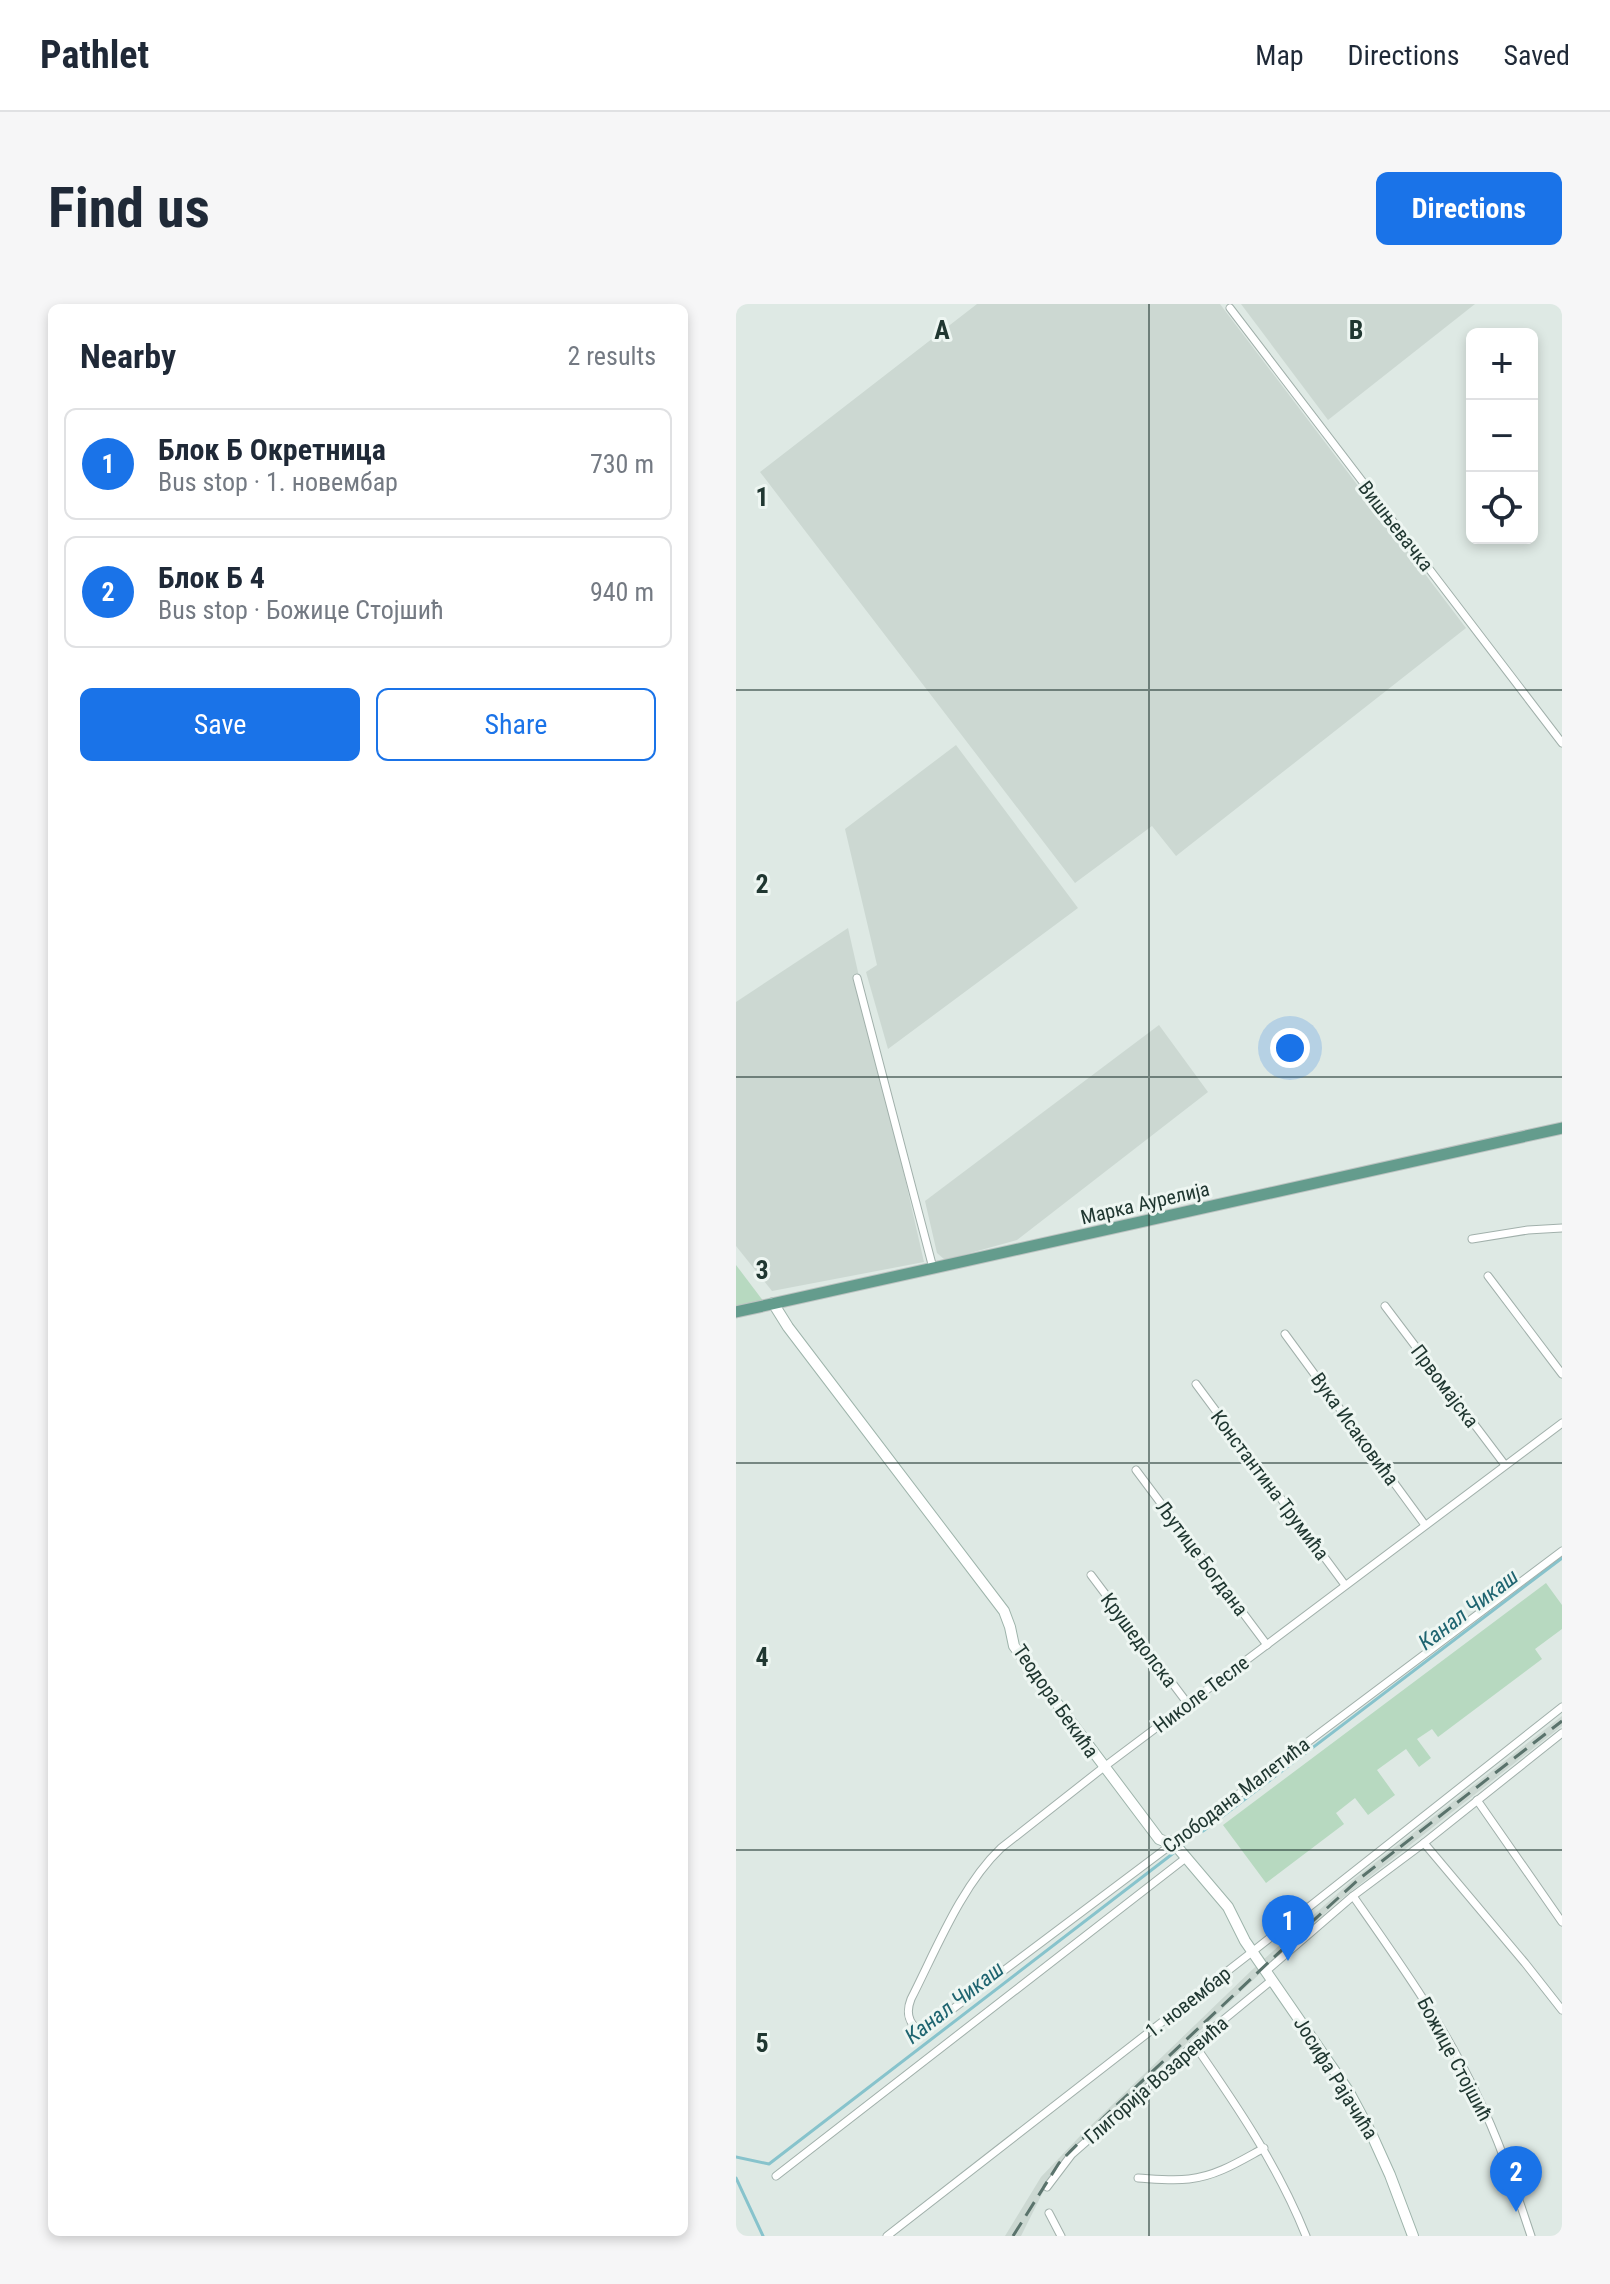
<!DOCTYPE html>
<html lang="en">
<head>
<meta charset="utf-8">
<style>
	body { margin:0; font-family:"Roboto Condensed",sans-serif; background:#f6f6f7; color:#1f2937 }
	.controls { position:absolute; right:24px; top:24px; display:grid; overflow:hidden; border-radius:12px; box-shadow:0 4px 12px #0003 }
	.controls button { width:72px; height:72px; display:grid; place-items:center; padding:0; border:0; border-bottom:2px solid #e0e1e3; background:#fff; color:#1f2937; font:40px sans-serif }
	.you { position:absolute; left:554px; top:744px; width:28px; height:28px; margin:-20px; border:6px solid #fff; border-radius:50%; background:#1a73e8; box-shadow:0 0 0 12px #1a73e833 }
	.badge { display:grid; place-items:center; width:52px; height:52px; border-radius:50%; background:#1a73e8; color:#fff; font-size:26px; font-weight:700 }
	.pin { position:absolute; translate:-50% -66px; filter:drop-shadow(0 2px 4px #0008) }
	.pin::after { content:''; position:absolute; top:42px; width:28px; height:24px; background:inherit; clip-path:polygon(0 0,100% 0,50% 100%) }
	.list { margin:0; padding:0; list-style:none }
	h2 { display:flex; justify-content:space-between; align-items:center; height:104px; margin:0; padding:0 32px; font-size:34px }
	h2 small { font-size:26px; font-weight:400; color:#747a83 }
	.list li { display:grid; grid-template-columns:52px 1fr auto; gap:24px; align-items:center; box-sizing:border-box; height:112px; margin:0 16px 16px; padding:0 16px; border:2px solid #e0e1e3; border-radius:12px }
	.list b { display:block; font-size:30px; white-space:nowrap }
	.list p { margin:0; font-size:26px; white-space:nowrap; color:#747a83 }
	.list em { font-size:26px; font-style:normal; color:#747a83 }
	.actions { display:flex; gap:16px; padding:24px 32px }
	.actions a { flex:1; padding:18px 0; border:2px solid #1a73e8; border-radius:12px; text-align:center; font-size:28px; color:#1a73e8 }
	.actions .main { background:#1a73e8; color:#fff }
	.icon { flex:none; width:44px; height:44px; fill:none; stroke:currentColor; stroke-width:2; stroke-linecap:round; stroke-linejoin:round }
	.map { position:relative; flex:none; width:826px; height:1932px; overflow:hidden; border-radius:12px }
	header { display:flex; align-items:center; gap:48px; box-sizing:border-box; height:112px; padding:0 40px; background:#fff; border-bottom:2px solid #e0e1e3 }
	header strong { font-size:38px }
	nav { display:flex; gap:44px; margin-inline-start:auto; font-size:28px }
	.intro { display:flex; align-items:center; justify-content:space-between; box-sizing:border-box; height:192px; padding:0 48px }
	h1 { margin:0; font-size:56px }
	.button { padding:20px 36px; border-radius:12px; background:#1a73e8; color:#fff; font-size:28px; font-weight:700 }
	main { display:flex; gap:48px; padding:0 48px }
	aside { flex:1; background:#fff; border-radius:12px; box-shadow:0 4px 12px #0003 }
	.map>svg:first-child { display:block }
	.built { fill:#ccd8d2 }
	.green { fill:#b7d9c0 }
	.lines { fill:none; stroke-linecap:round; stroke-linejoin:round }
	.stream { stroke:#87c3cc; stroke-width:3 }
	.street-casing { stroke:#a1b0ab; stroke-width:9 }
	.secondary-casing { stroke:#9eb4ab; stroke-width:12 }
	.primary-casing { stroke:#bcc3c1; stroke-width:13 }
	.street { stroke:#fff; stroke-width:7 }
	.secondary { stroke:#fff; stroke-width:10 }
	.primary { stroke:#649c8d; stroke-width:11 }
	.rail { stroke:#5a736c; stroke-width:3; stroke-dasharray:16 8; stroke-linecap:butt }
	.grid { fill:none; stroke:#203731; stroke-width:2; stroke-opacity:0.55 }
	.labels { text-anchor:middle; stroke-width:6; stroke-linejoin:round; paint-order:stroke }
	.street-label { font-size:20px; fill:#203731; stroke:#eef6f2 }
	.water-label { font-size:22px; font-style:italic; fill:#1e6470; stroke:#eef6f2 }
	.grid-label { font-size:26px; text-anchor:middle; font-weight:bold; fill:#203731; stroke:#eef6f2; stroke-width:6; stroke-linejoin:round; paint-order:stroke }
</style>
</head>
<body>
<header>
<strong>Pathlet</strong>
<nav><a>Map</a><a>Directions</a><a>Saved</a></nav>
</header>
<div class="intro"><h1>Find us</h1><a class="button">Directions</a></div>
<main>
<aside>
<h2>Nearby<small>2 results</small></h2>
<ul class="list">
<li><span class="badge">1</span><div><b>Блок Б Окретница</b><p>Bus stop · 1. новембар</p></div><em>730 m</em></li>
<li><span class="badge">2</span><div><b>Блок Б 4</b><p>Bus stop · Божице Стојшић</p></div><em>940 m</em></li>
</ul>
<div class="actions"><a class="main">Save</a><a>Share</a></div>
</aside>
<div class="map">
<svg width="826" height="1932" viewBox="0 0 826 1932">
	<rect width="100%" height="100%" fill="#dee9e4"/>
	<g class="built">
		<path d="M241 0H484L730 324 440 552 416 522 339 579 24 168Z"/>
		<path d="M505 0H739L592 116Z"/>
		<path d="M220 441 342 604 152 745 130 668 141 661 109 525Z"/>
		<path d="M112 624 188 958 36 987 0 942V698Z"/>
		<path d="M423 721 472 788 281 936 209 956 201 949 189 897Z"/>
		<path d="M826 1412V1422L599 1600 535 1659 325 1859 306 1890 285 1932H269L305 1873 345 1831 517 1665 617 1576Z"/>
	</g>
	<g class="green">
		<path d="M0 961 28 998 0 1003Z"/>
		<path d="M810 1279 826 1301V1325L799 1345 806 1355 702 1433 696 1425 681 1435 695 1454 683 1463 670 1445 641 1466 659 1491 632 1511 619 1494 600 1509 608 1520 530 1579 487 1521Z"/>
	</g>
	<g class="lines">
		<g class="stream">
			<path d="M467 1527 826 1254"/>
			<path d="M0 1853 33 1860 448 1541"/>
			<path d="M0 1874 27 1932"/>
		</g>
		<defs>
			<g id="street">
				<path d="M494 4 826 439"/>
				<path d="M121 674 197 964"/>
				<path d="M736 935 792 926 826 924"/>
				<path d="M752 972 826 1070"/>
				<path d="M649 1002 769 1161"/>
				<path d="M549 1030 689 1221"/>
				<path d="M460 1080 609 1281"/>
				<path d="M826 1119 368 1463 265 1544C225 1582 200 1646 175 1695 171 1705 171 1716 180 1724L193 1721 206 1713 826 1247"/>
				<path d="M400 1166 531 1341"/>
				<path d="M355 1271 452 1400"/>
				<path d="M741 1496 826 1618"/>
				<path d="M688 1539 789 1659 826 1706"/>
				<path d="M617 1592C661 1655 707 1719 740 1789 763 1835 779 1884 795 1932"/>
				<path d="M530 1667 617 1592 688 1539 826 1429"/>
				<path d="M458 1740C501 1802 542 1862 570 1932"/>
				<path d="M40 1872 451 1553"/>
				<path d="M402 1874C419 1875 436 1877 453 1875 481 1872 504 1857 528 1844"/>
				<path d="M311 1883 336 1850 434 1764 458 1740 536 1676"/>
				<path d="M313 1909 325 1932"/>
				<path d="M151 1932 516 1648 826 1403"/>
			</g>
			<path id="secondary" d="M37 999 52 1023 268 1307 274 1323 278 1342 423 1535 428 1537H436L492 1603 509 1637 613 1788 635 1829 654 1871 677 1932"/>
			<path id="primary" d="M0 1008 826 824"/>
		</defs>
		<use href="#street" class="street-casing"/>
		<use href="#secondary" class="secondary-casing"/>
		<use href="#primary" class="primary-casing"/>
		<use href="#street" class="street"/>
		<use href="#secondary" class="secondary"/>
		<use href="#primary" class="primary"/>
		<path class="rail" d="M277 1932 323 1859 369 1812 567 1626 623 1575 826 1417"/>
	</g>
	<path class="grid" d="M413 0V1932M0 386H826M0 773H826M0 1159H826M0 1546H826"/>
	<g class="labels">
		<g class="street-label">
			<text transform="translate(660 222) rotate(52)" y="7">Вишњевачка</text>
			<text transform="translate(409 899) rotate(-13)" y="7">Марка Аурелија</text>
			<text transform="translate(709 1082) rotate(53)" y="7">Првомајска</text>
			<text transform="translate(619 1125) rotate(54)" y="7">Вука Исаковића</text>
			<text transform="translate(534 1181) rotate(53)" y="7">Константина Трумића</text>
			<text transform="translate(466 1254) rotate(53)" y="7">Љутице Богдана</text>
			<text transform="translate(403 1336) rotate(53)" y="7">Крушедолска</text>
			<text transform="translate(465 1390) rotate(-37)" y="7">Николе Тесле</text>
			<text transform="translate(320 1397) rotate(55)" y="7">Теодора Бекића</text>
			<text transform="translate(500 1491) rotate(-37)" y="7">Слободана Малетића</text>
			<text transform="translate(452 1698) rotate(-38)" y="7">1. новембар</text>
			<text transform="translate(719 1755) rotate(62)" y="7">Божице Стојшић</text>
			<text transform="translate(600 1774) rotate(58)" y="7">Јосифа Рајачића</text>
			<text transform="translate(420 1776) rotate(-41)" y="7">Глигорија Возаревића</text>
		</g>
		<g class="water-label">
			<text transform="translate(732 1305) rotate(-37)" y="8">Канал Чикаш</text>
			<text transform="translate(218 1698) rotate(-38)" y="8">Канал Чикаш</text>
		</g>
	</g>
	<g class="grid-label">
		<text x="206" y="35">A</text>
		<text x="620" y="35">B</text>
		<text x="26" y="202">1</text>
		<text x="26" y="589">2</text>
		<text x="26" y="975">3</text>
		<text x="26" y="1362">4</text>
		<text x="26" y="1748">5</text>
	</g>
</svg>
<div class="controls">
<button>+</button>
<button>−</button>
<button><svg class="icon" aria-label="locate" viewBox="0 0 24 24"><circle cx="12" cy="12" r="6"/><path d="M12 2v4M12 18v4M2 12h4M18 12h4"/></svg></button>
</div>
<div class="you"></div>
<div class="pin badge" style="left:552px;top:1657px">1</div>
<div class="pin badge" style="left:780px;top:1908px">2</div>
</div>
</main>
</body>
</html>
